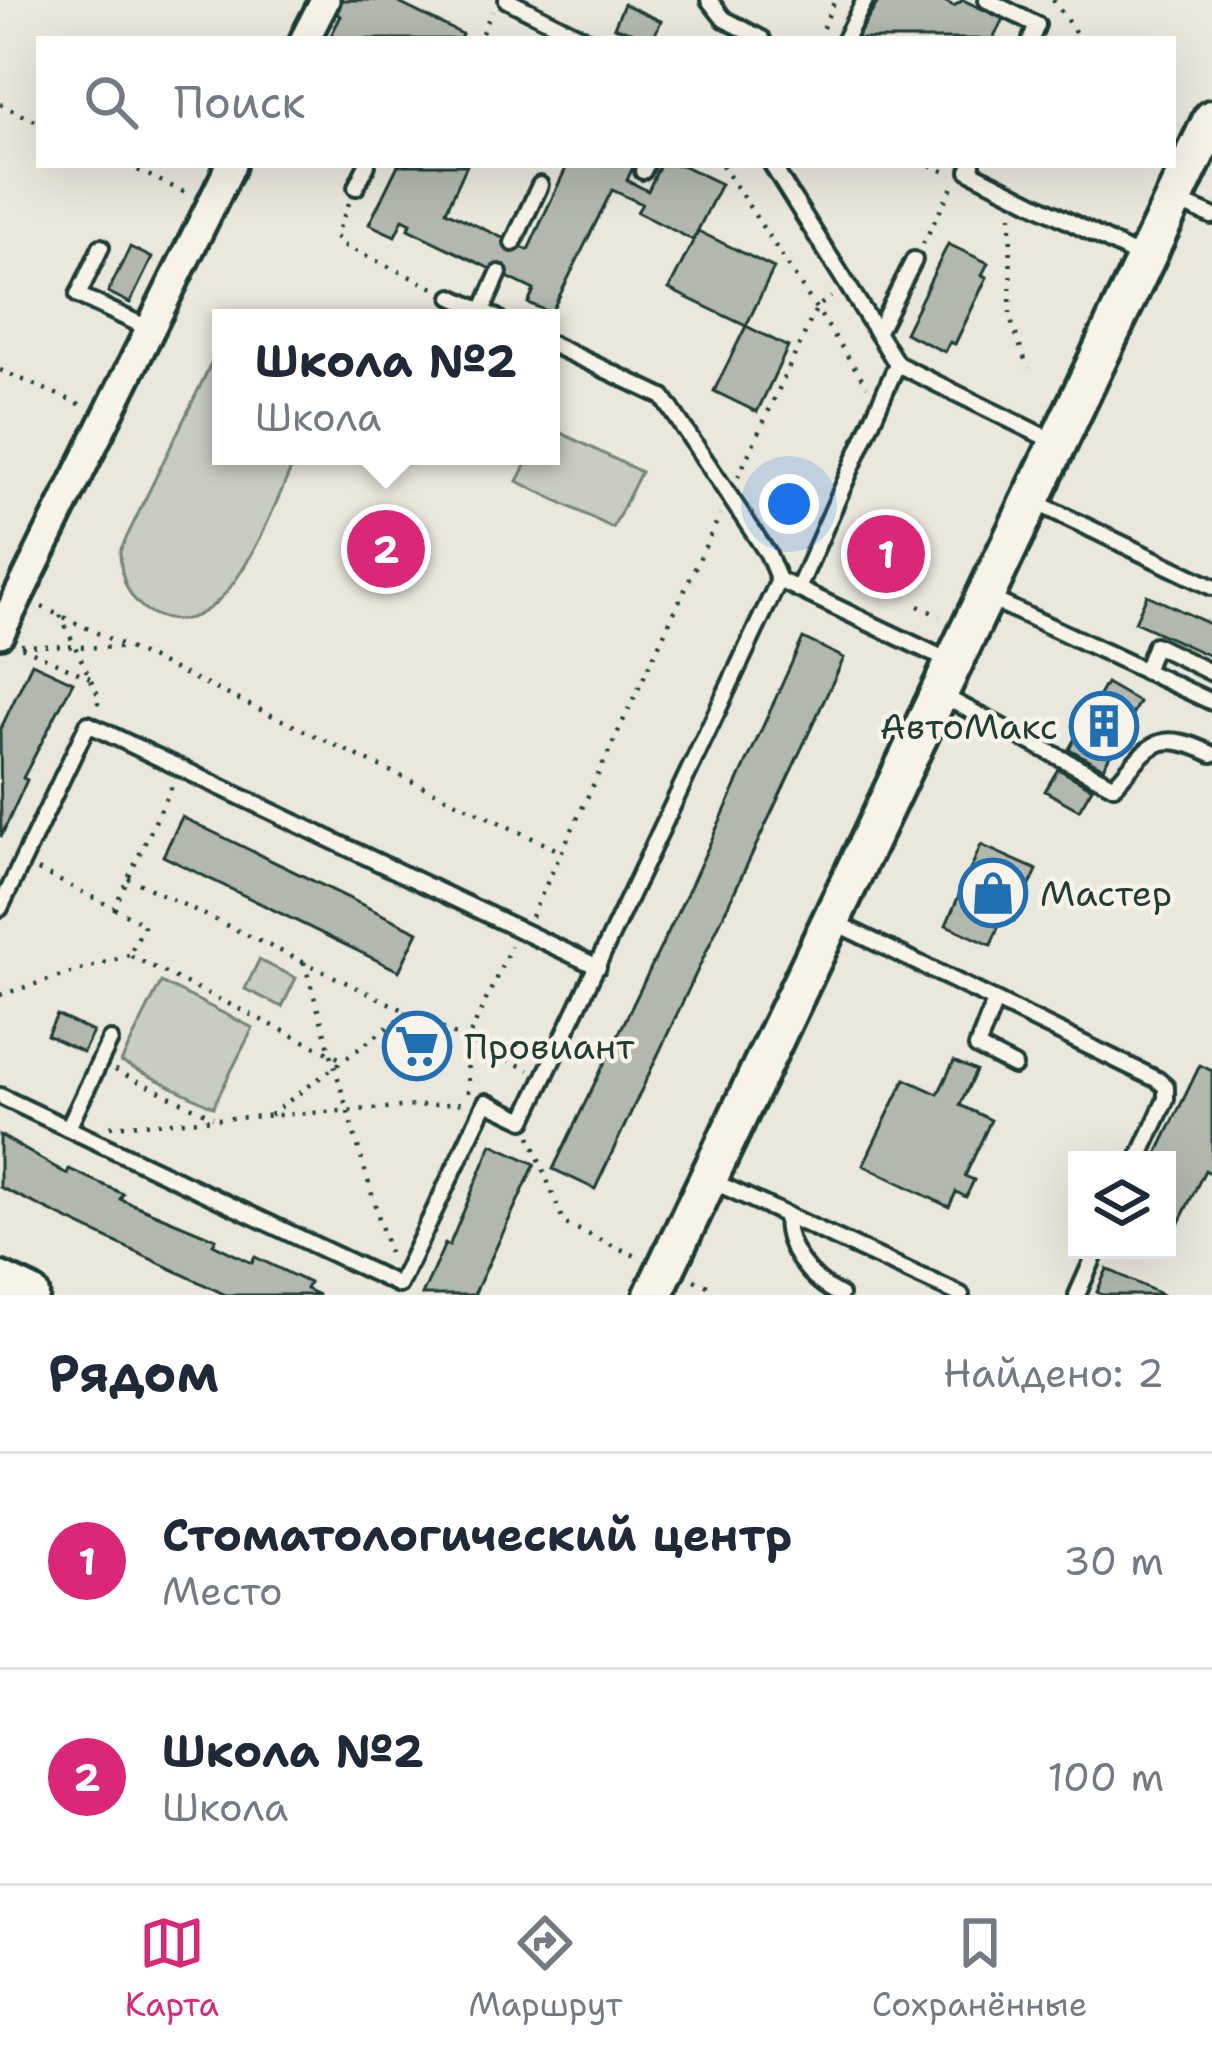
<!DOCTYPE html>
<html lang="ru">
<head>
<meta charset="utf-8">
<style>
	body { margin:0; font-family:"Shantell Sans",sans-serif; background:#f6f6f7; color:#1f2937 }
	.controls { position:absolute; right:36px; bottom:36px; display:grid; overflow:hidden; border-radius:0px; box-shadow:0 12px 48px #0002 }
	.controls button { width:108px; height:108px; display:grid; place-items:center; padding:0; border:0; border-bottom:3px solid #e0e1e3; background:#fff; color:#1f2937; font:60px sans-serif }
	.you { position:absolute; left:789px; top:504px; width:42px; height:42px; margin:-30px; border:9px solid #fff; border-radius:50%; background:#1a73e8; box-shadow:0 0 0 18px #1a73e833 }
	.badge { display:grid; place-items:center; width:78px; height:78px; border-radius:50%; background:#db2777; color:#fff; font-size:39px; font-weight:700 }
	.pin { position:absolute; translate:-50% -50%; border:6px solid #fff; box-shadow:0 3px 12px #0006 }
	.popup { position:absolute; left:212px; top:309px; width:348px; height:156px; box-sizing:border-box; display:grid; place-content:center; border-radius:0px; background:#fff; filter:drop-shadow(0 3px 9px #0005); font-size:39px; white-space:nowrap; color:#747a83 }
	.popup b { font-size:45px; color:#1f2937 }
	.popup::after { content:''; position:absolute; left:50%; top:100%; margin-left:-24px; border:24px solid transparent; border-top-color:#fff }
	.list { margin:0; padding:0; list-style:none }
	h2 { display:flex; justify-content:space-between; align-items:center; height:156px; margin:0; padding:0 48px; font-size:51px }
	h2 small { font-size:39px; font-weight:400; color:#747a83 }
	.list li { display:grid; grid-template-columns:78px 1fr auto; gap:36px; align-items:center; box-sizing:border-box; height:216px; padding:0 48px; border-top:3px solid #e0e1e3 }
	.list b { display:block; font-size:45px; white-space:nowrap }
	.list p { margin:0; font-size:39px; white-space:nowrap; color:#747a83 }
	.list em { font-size:39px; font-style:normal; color:#747a83 }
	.icon { flex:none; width:66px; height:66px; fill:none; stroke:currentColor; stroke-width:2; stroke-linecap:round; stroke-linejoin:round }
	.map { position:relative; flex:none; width:1212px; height:1295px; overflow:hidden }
	.search { position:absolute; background:#fff; box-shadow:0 12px 48px #0002; left:36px; right:36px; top:36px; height:132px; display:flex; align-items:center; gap:30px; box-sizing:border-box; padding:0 42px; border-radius:0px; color:#747a83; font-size:45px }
	.sheet { height:588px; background:#fff }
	nav { display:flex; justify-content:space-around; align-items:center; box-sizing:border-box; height:168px; border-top:3px solid #e0e1e3; background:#fff; font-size:33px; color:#747a83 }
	nav a { display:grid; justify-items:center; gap:6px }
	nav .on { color:#db2777 }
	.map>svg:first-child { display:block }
	.green { fill:#c8ccc1; stroke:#74847a; stroke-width:3 }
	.building { fill:#b2b8ae; stroke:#1f3d34; stroke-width:3 }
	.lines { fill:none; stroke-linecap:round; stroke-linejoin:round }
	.lane-casing { stroke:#1f3d34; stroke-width:22 }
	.street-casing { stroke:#1f3d34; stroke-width:36 }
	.secondary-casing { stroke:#1f3d34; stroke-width:45 }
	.path { stroke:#1f3d34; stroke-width:4.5; stroke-dasharray:3 9; stroke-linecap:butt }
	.lane { stroke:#f7f3e8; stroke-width:14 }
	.street { stroke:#f7f3e8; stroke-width:27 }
	.secondary { stroke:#f7f3e8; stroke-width:36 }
	.labels { text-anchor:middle; stroke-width:9; stroke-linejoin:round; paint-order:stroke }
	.poi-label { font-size:36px; fill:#1f3d34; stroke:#f7f3e8; text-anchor:start }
</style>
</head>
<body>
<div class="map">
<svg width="1212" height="1295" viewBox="0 0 1212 1295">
	<rect width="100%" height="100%" fill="#eae8dd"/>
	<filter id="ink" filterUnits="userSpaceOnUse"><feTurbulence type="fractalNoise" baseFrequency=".00833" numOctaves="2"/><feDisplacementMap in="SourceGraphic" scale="24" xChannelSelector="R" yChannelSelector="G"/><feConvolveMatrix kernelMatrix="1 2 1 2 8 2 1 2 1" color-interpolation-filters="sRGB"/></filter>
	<g filter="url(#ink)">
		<g class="green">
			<path d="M221 343V456H297C272 506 227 654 151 613 127 600 120 577 120 551Z"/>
			<path d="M551 428 641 472 613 528 517 481 530 456H551Z"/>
			<path d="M259 960 296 978 282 1007 245 989Z"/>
			<path d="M161 982 253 1028 213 1107 121 1062Z"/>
		</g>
		<g class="building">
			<path d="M340 0H393L462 34 460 39H329L341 16 334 12Z"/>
			<path d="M879 0H942L954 6 963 0 1003 19 993 39H856Z"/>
			<path d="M624 4 661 21 653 39 614 27Z"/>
			<path d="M398 165H467L446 211 528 250 566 168 559 165H634L627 180 648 191 660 165H682L721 184 693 240 637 212 642 204 612 190 551 313 528 303 534 290 408 229 411 223 403 219 395 236 369 224Z"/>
			<path d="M698 231 774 268 746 326 669 289Z"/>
			<path d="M948 244 988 263 982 275 987 277 955 344 950 342 945 352 905 333Z"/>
			<path d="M130 247 152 258 130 303 108 292Z"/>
			<path d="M746 326 788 347 757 412 714 391Z"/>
			<path d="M875 517 921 537 897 591 851 570Z"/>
			<path d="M1147 595 1212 625V657L1135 622Z"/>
			<path d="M803 638 844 658 595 1189 553 1169 691 885Z"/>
			<path d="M32 663 73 682 23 778 27 780 1 837 0 730Z"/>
			<path d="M1106 683 1139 702 1103 768 1069 749Z"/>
			<path d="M1069 749 1103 768 1092 788 1058 769Z"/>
			<path d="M1058 769 1092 788 1079 810 1045 791Z"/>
			<path d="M182 817 418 932 399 971 163 856Z"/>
			<path d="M981 845 1037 870 1014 921 1003 916 991 945 946 925Z"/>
			<path d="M57 1015 93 1032 83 1052 47 1035Z"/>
			<path d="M410 1021 442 1037 424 1071 393 1055Z"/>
			<path d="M954 1061 976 1071 960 1105 991 1120 965 1176 974 1180 966 1197 956 1192 949 1207 863 1165 905 1079 938 1094Z"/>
			<path d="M1200 1065 1212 1071V1174L1205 1170 1173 1235 1167 1233V1160H1154Z"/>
			<path d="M0 1135 67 1174 69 1169 123 1194 120 1199 216 1239 213 1244 252 1263 255 1257 309 1283 306 1289 319 1295H226L0 1187Z"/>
			<path d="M492 1144 535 1164 474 1295H422L445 1244 449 1246Z"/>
			<path d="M1107 1269 1163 1295H1103L1097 1292Z"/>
		</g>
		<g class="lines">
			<defs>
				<g id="lane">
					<path d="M507 0 585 39"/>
					<path d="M709 0 724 19 762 39"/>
					<path d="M987 0 1037 25 1031 39"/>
					<path d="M845 39 865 0"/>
					<path d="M772 165 897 364 1055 442"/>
					<path d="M972 165 969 171 1142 258"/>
					<path d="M643 171 646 165"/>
					<path d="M356 187 367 165"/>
					<path d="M1175 200 1212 216"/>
					<path d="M513 243 540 185"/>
					<path d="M101 247 78 295 152 330"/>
					<path d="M452 297 497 318"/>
					<path d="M482 311 499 273"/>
					<path d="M878 331 914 260"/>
					<path d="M551 344 663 397 768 554 779 580"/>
					<path d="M1033 501 1212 587"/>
					<path d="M798 589 897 364"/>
					<path d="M987 597 1212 702"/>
					<path d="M1145 671 1155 645 1212 673"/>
					<path d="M941 695 1114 786C1151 745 1156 727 1212 754"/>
					<path d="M0 908 88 724 598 967"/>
					<path d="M834 922 1158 1080 1166 1087V1099L1138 1160"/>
					<path d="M995 1001 977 1047 1014 1066"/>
					<path d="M0 1096 399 1285 486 1102 524 1120 779 580 953 663"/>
					<path d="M68 1128 110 1040"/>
					<path d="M710 1180 961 1295"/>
					<path d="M787 1215C782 1247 813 1282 840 1295"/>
					<path d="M1077 1295 1097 1250"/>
				</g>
				<g id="street">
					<path d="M305 39 325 0"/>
					<path d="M0 633 231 165"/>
				</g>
				<g id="secondary">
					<path d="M0 1281 30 1295"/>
					<path d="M653 1295 1212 119"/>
				</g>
			</defs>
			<use href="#lane" class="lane-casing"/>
			<use href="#street" class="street-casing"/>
			<use href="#secondary" class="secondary-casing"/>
			<g class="path">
				<path d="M1053 0 1080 39"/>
				<path d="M490 39 481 35 492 11"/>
				<path d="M818 39 835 0"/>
				<path d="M0 104 39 123"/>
				<path d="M127 165 190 195"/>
				<path d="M722 165 867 386"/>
				<path d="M930 165 952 175"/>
				<path d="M349 203 336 236 341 244 436 289"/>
				<path d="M1011 215 1010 318 1028 368"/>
				<path d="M923 244 953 185"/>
				<path d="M0 370 82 405"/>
				<path d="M738 477 817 307 831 297"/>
				<path d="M918 606 940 616"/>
				<path d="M42 607 562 852"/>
				<path d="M60 615 100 699 96 707"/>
				<path d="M90 678 17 645 124 648"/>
				<path d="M38 870 114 908 173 784"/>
				<path d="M128 878 529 1070"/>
				<path d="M114 908 145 924 129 955 343 1060"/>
				<path d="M531 917 720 515"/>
				<path d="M304 962 390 1256"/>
				<path d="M0 995 129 955"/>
				<path d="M115 1070 213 1117"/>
				<path d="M468 1093 467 1041 511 946"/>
				<path d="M270 1115 408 1012"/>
				<path d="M110 1126 463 1103"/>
				<path d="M530 1136 564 1223 638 1257"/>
				<path d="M694 1280 710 1287 711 1295"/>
			</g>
			<use href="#lane" class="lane"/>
			<use href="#street" class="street"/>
			<use href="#secondary" class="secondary"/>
		</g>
	</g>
	<defs>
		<symbol id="building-ring" viewBox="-11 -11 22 22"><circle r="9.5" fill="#f7f3e8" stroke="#1f6fb2" stroke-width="1.5"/><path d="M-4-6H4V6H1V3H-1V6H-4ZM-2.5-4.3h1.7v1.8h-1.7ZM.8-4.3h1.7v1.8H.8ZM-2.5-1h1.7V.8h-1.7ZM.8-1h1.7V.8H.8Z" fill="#1f6fb2"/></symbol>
		<symbol id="shop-ring" viewBox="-11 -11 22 22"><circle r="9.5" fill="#f7f3e8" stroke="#1f6fb2" stroke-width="1.5"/><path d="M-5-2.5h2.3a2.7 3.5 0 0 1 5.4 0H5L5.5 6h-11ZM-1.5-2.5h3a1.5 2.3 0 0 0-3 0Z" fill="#1f6fb2"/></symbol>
		<symbol id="supermarket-ring" viewBox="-11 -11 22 22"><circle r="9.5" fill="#f7f3e8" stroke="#1f6fb2" stroke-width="1.5"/><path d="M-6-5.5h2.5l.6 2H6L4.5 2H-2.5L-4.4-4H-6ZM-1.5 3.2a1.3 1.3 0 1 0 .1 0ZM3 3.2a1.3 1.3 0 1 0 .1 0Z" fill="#1f6fb2"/></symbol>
	</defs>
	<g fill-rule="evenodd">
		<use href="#building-ring" x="1066" y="688" width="76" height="76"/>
		<use href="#shop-ring" x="955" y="855" width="76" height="76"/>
		<use href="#supermarket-ring" x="379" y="1008" width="76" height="76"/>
	</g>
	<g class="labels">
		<g class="poi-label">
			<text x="1058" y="739" text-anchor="end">АвтоМакс</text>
			<text x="1040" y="906">Мастер</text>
			<text x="464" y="1059">Провиант</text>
		</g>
	</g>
</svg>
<div class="controls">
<button><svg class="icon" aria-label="layers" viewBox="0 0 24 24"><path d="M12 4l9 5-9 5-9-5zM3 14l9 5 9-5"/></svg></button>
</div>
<div class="you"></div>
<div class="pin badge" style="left:886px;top:554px">1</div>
<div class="pin badge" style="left:386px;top:549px">2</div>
<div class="popup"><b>Школа №2</b>Школа</div>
<div class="search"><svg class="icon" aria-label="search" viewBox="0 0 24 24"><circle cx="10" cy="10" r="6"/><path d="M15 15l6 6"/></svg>Поиск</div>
</div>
<section class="sheet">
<h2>Рядом<small>Найдено: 2</small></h2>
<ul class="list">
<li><span class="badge">1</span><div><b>Стоматологический центр</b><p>Место</p></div><em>30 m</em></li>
<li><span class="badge">2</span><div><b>Школа №2</b><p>Школа</p></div><em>100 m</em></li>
</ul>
</section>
<nav>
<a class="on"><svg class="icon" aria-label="map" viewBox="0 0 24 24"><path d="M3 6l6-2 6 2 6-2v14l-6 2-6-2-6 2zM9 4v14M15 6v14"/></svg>Карта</a>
<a><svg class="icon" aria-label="directions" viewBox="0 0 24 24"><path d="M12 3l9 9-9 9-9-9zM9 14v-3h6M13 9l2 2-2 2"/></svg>Маршрут</a>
<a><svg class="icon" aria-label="saved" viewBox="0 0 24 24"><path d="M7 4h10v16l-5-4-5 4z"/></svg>Сохранённые</a>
</nav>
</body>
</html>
